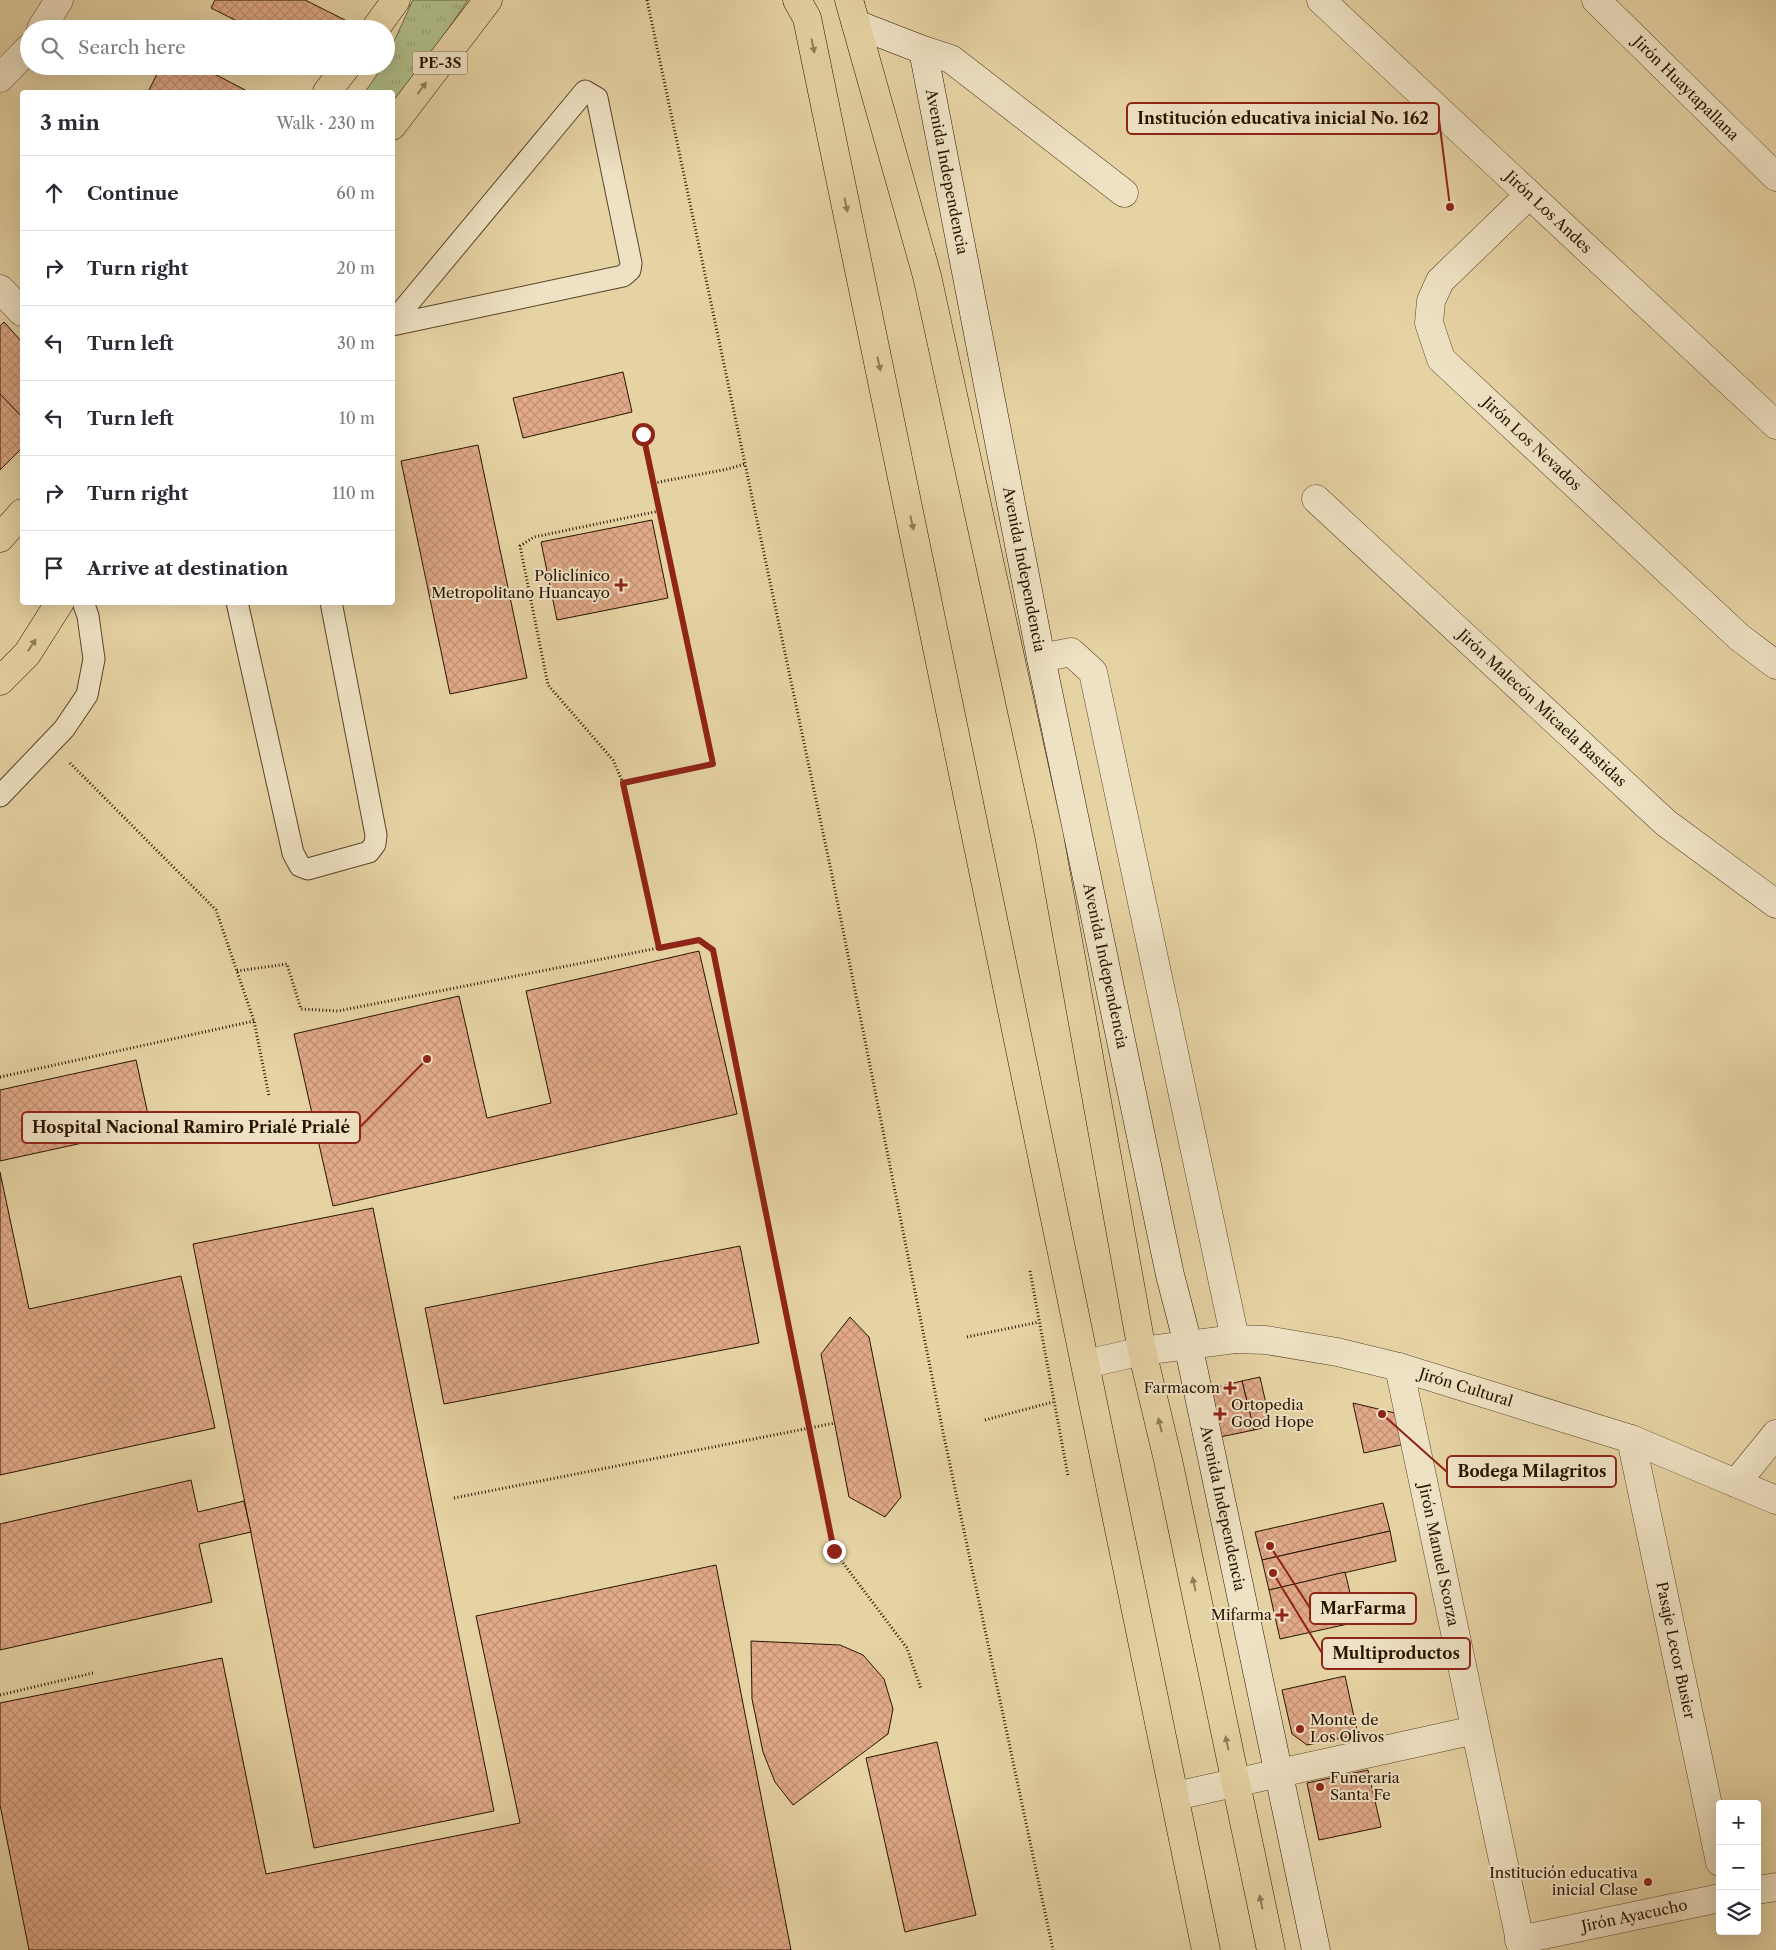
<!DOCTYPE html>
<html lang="en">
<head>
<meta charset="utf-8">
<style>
	body { margin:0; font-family:"Libre Caslon Text",serif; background:#f7f7f7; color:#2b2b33 }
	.controls { position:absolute; right:15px; bottom:15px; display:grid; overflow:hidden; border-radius:5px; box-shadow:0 5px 20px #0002 }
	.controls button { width:45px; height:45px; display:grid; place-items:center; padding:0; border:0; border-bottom:1px solid #e1e1e2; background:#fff; color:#2b2b33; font:25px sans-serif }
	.stop { position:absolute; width:15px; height:15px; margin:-11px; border:4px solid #8f2418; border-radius:50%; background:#fff }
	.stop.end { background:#8f2418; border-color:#fff; box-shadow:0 1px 5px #0008 }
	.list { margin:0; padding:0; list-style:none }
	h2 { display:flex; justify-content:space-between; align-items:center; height:65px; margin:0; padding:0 20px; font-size:21px }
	h2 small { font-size:16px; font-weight:400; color:#7c7c81 }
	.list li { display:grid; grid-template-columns:32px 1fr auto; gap:15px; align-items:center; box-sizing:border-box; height:75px; padding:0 20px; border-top:1px solid #e1e1e2 }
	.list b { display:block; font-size:19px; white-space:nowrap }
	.list em { font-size:16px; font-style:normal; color:#7c7c81 }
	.icon { flex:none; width:28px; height:28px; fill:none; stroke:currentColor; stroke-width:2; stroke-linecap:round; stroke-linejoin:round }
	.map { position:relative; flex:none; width:1776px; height:1950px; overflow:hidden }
	.search { position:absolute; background:#fff; box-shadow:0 5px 20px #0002; left:20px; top:20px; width:375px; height:55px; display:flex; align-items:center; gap:12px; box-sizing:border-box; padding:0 18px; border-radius:28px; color:#7c7c81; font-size:19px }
	.panel { position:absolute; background:#fff; box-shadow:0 5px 20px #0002; left:20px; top:90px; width:375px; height:515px; border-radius:5px }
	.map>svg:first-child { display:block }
	.grass { fill:url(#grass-tufts); stroke:#6c6945 }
	.building { fill:url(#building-cross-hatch); stroke:#291400 }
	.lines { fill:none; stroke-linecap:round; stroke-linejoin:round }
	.lane-casing { stroke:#584429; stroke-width:23 }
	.street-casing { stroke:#584429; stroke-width:29 }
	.secondary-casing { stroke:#291400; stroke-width:29 }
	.primary-casing { stroke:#291400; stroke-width:29 }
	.highway-casing { stroke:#291400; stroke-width:29 }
	.path { stroke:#291400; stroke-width:3; stroke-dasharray:1 2.5; stroke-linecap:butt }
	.lane { stroke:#efe2c4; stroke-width:21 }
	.street { stroke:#efe2c4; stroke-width:28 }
	.secondary { stroke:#efe2c4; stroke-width:28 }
	.primary { stroke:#e6d3a4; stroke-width:28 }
	.highway { stroke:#e6d3a4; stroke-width:28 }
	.oneway { fill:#917d5a }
	.route { stroke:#8f2418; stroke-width:6 }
	.poi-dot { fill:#8f2418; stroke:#efe2c4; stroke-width:2 }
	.labels { text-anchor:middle; stroke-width:4; stroke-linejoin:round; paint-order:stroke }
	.shield { fill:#efe2c4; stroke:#64523b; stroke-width:1 }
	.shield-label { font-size:14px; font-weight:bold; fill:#291400 }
	.street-label { font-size:15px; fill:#291400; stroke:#efe2c4 }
	.poi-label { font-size:15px; fill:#291400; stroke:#efe2c4; text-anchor:end }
	.leader { fill:none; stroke:#8f2418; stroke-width:2 }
	.callout-dot { fill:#8f2418; stroke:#efe2c4; stroke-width:2 }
	.callout { fill:#efe2c4; stroke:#8f2418; stroke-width:2 }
	.callout-label { font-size:16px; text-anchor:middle; font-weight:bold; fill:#291400 }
</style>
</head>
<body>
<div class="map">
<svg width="1776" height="1950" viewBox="0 0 1776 1950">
	<defs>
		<pattern id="grass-tufts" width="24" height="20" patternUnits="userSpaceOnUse" patternTransform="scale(1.25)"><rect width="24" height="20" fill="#b0be8a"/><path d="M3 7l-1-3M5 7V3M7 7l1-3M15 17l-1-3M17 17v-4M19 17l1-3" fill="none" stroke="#97a275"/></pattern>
		<pattern id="building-cross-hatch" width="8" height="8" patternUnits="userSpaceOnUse" patternTransform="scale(1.25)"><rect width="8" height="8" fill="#e1a988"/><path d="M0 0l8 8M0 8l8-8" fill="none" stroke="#c19174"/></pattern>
	</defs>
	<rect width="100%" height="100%" fill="#e6d3a4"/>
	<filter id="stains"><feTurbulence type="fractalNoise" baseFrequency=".004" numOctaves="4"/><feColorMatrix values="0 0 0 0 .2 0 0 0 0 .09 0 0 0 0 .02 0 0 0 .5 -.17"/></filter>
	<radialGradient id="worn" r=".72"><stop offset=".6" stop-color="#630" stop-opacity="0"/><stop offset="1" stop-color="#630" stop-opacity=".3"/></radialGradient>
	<path class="grass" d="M413 0H468L442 38 393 105 392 92H365L383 66H386V59Z"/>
	<g class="building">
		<path d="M215 0H305L345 20 340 29H253L211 8Z"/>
		<path d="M161 66H199L249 92H148Z"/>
		<path d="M4 322 22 342V417L0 394V326Z"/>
		<path d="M623 372 632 412 523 438 513 398Z"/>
		<path d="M0 394 22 417V448L0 470Z"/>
		<path d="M478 445 527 678 450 694 401 461Z"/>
		<path d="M652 520 668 598 557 620 541 542Z"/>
		<path d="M699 951 737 1114 333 1206 294 1034 459 996 487 1118 551 1103 526 991Z"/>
		<path d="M136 1060 151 1128 0 1161V1090Z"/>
		<path d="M0 1172 29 1309 181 1276 215 1428 0 1475Z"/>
		<path d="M373 1208 494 1811 314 1848 193 1244Z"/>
		<path d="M740 1246 759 1343 444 1404 425 1308Z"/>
		<path d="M850 1317 869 1337 901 1497 885 1517 849 1497 821 1354Z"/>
		<path d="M1260 1377 1271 1426 1254 1430 1242 1381Z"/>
		<path d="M1242 1381 1254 1430 1220 1437 1211 1396 1217 1387Z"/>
		<path d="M1353 1403 1399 1414 1405 1444 1364 1453Z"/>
		<path d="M191 1480 198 1512 244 1501 251 1532 199 1544 212 1602 0 1650V1524Z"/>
		<path d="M1383 1503 1390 1531 1262 1560 1255 1532Z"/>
		<path d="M1390 1531 1396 1561 1269 1590 1262 1560Z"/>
		<path d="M716 1565 791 1950H29L0 1805V1703L222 1658 266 1874 520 1823 476 1616Z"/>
		<path d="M1345 1572 1357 1622 1280 1639 1269 1590Z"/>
		<path d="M751 1641 840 1645 863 1655 884 1679 893 1709 888 1734 793 1805 775 1782 763 1752 752 1699Z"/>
		<path d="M1345 1676 1358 1735 1307 1745 1292 1734 1282 1690Z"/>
		<path d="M937 1742 976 1915 905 1932 866 1758Z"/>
		<path d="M1368 1770 1381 1827 1319 1840 1307 1783Z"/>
	</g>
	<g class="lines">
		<defs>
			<g id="lane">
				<path d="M392 323 585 91 597 98 631 263 630 270 623 276 392 325"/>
				<path d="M237 602 293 853 300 866 308 869 369 852 375 844 376 835 331 602"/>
				<path d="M0 796 64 729 87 695 94 659 88 616 83 602"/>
			</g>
			<g id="street">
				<path id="s1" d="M1321 0 1776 425"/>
				<path id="s2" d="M1596 0 1776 177"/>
				<path d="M41 29 59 0"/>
				<path d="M923 50 951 59 1124 193"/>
				<path d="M0 78 29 48"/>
				<path id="s3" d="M1529 195 1440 281 1431 301 1429 323 1441 359 1739 637 1776 665"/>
				<path d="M0 289 22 312"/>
				<path id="s4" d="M1316 499 1666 823 1776 904"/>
				<path d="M1041 658 1071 652 1093 672 1235 1339"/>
				<path id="s5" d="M1086 1364 1142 1351 1235 1339 1266 1340 1337 1352 1399 1367 1631 1439 1776 1500"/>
				<path id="s6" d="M1399 1367 1522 1950"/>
				<path id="s7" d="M1631 1439 1720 1862"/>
				<path d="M1736 1483 1776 1434"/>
				<path d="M1175 1796 1475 1730"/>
				<path d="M1757 1890 1776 1887"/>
				<path id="s8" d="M1519 1940 1720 1898"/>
			</g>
			<g id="secondary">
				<path id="s9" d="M856 24 923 50 1041 658 1170 1275 1188 1344 1316 1950"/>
			</g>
			<g id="primary">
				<path d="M797 0 807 18 1206 1950"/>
				<path d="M849 0 927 276 1049 835 1142 1351 1168 1460 1271 1950"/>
			</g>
			<g id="highway">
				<path d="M375 29 396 0"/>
				<path d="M327 92 347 66"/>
				<path d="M392 126 488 0"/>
				<path d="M0 538 22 513"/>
				<path d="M0 681 27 654 60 602"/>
			</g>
		</defs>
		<use href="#lane" class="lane-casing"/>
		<use href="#street" class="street-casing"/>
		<use href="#secondary" class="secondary-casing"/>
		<use href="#primary" class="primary-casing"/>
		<use href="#highway" class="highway-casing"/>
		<g class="path">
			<path d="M647 0 833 880 943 1432 1053 1950"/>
			<path d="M643 434 713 764 623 783 659 948"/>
			<path d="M654 483 728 469 745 464"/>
			<path d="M70 763 216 910 254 1021 269 1096"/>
			<path d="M623 783 613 760 548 685 520 546 534 537 659 511"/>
			<path d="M237 971 287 964 301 1009 338 1011 699 940 713 950 834 1551 907 1648 921 1689"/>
			<path d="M0 1077 254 1021"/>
			<path d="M1030 1271 1068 1476"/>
			<path d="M967 1337 1039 1322"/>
			<path d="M985 1420 1053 1402"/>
			<path d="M454 1498 835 1423"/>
			<path d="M0 1695 93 1673"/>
		</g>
		<use href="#lane" class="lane"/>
		<use href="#street" class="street"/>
		<use href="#secondary" class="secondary"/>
		<use href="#primary" class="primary"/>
		<use href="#highway" class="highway"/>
	</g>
	<defs><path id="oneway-solid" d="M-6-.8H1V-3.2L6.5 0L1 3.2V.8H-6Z" transform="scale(1.25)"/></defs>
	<g class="oneway">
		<use href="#oneway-solid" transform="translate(813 46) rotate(78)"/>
		<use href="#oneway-solid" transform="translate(422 88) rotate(-53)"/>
		<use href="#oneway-solid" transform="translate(846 205) rotate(78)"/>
		<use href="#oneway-solid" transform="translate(879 364) rotate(78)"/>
		<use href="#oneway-solid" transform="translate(912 523) rotate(78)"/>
		<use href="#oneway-solid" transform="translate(32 645) rotate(-57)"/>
		<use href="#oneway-solid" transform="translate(1160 1425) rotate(-104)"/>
		<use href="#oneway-solid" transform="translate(1194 1584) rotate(-102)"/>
		<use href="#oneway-solid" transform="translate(1227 1743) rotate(-102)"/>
		<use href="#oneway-solid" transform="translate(1261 1902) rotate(-102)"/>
	</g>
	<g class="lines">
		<path class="route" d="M643 434 713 764 623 783 659 948 699 940 713 950 834 1551"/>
	</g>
	<g class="poi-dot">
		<path d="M618.5 577.5h5v5h5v5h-5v5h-5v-5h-5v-5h5z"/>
		<path d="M1227.5 1380.5h5v5h5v5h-5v5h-5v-5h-5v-5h5z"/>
		<path d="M1217.5 1406.5h5v5h5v5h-5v5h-5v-5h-5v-5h5z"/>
		<path d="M1279.5 1607.5h5v5h5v5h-5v5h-5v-5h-5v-5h5z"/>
		<circle cx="1300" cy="1729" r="5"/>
		<circle cx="1320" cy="1787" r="5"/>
		<circle cx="1648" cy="1882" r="5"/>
	</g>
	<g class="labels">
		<rect class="shield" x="412.5" y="51.5" width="55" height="23" rx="4"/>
		<g class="shield-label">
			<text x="440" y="68">PE-3S</text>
		</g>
		<g class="street-label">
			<text dy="5" stroke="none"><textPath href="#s2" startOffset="126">Jirón Huaytapallana</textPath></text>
			<text dy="5" stroke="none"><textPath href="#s9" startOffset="196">Avenida Independencia</textPath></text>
			<text dy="5" stroke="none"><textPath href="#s1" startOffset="311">Jirón Los Andes</textPath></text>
			<text dy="5" stroke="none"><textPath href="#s3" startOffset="330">Jirón Los Nevados</textPath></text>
			<text dy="5" stroke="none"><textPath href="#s9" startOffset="601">Avenida Independencia</textPath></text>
			<text dy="5" stroke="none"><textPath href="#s4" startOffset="308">Jirón Malecón Micaela Bastidas</textPath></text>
			<text dy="5" stroke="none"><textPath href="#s9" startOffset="1006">Avenida Independencia</textPath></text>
			<text dy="5" stroke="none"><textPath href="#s5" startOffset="388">Jirón Cultural</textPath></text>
			<text dy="5" stroke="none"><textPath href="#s9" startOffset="1561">Avenida Independencia</textPath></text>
			<text dy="5" stroke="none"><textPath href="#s6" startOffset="192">Jirón Manuel Scorza</textPath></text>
			<text dy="5" stroke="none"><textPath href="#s7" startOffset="216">Pasaje Lecor Busier</textPath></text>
			<text dy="5" stroke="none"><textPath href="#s8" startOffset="118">Jirón Ayacucho</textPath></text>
		</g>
		<g class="poi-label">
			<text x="610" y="581">Policlínico<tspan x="610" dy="17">Metropolitano Huancayo</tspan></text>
			<text x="1220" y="1393">Farmacom</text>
			<text x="1231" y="1410" text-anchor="start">Ortopedia<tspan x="1231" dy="17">Good Hope</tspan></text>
			<text x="1272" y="1620">Mifarma</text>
			<text x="1310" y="1725" text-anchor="start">Monte de<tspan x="1310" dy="17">Los Olivos</tspan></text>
			<text x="1330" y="1783" text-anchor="start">Funeraria<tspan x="1330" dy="17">Santa Fe</tspan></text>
			<text x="1638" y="1878">Institución educativa<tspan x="1638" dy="17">inicial Clase</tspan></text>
		</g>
	</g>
	<path class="leader" d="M1450 207L1439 119M427 1059L360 1127M1382 1414L1447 1472M1270 1546L1310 1608M1273 1573L1322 1653"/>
	<g class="callout-dot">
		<circle cx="1450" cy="207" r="5"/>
		<circle cx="427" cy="1059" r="5"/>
		<circle cx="1382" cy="1414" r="5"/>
		<circle cx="1270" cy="1546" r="5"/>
		<circle cx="1273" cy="1573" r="5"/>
	</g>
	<g class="callout">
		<rect x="1127" y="103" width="312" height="31" rx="5"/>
		<rect x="22" y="1112" width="338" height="31" rx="5"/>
		<rect x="1447" y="1456" width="169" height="31" rx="5"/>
		<rect x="1310" y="1593" width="106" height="31" rx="5"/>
		<rect x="1322" y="1638" width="148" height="31" rx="5"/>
	</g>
	<g class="callout-label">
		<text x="1283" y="124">Institución educativa inicial No. 162</text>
		<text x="191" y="1133">Hospital Nacional Ramiro Prialé Prialé</text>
		<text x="1532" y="1477">Bodega Milagritos</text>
		<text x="1363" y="1614">MarFarma</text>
		<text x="1396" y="1659">Multiproductos</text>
	</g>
	<rect width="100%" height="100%" filter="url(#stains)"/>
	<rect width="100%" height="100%" fill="url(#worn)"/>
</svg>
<div class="controls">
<button>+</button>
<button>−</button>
<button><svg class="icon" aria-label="layers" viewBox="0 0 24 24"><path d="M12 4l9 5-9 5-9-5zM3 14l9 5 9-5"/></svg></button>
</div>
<div class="stop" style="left:643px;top:434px"></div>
<div class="stop end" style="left:834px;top:1551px"></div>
<div class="search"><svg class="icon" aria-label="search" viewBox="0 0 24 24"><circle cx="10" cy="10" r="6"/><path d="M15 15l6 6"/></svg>Search here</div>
<section class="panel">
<h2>3 min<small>Walk · 230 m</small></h2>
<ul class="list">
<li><svg class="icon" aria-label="ahead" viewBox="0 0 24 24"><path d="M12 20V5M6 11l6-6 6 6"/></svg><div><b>Continue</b></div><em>60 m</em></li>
<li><svg class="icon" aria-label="right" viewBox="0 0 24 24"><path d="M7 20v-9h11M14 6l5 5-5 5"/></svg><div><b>Turn right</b></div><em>20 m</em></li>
<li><svg class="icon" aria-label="left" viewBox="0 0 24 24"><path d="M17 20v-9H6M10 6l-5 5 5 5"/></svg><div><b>Turn left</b></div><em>30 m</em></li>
<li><svg class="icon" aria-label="left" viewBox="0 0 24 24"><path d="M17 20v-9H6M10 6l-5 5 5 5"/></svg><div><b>Turn left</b></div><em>10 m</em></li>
<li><svg class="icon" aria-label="right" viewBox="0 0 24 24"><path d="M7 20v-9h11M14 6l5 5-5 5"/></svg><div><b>Turn right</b></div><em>110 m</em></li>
<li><svg class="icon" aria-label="arrive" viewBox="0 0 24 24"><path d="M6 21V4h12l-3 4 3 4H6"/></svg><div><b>Arrive at destination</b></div></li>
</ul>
</section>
</div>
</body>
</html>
